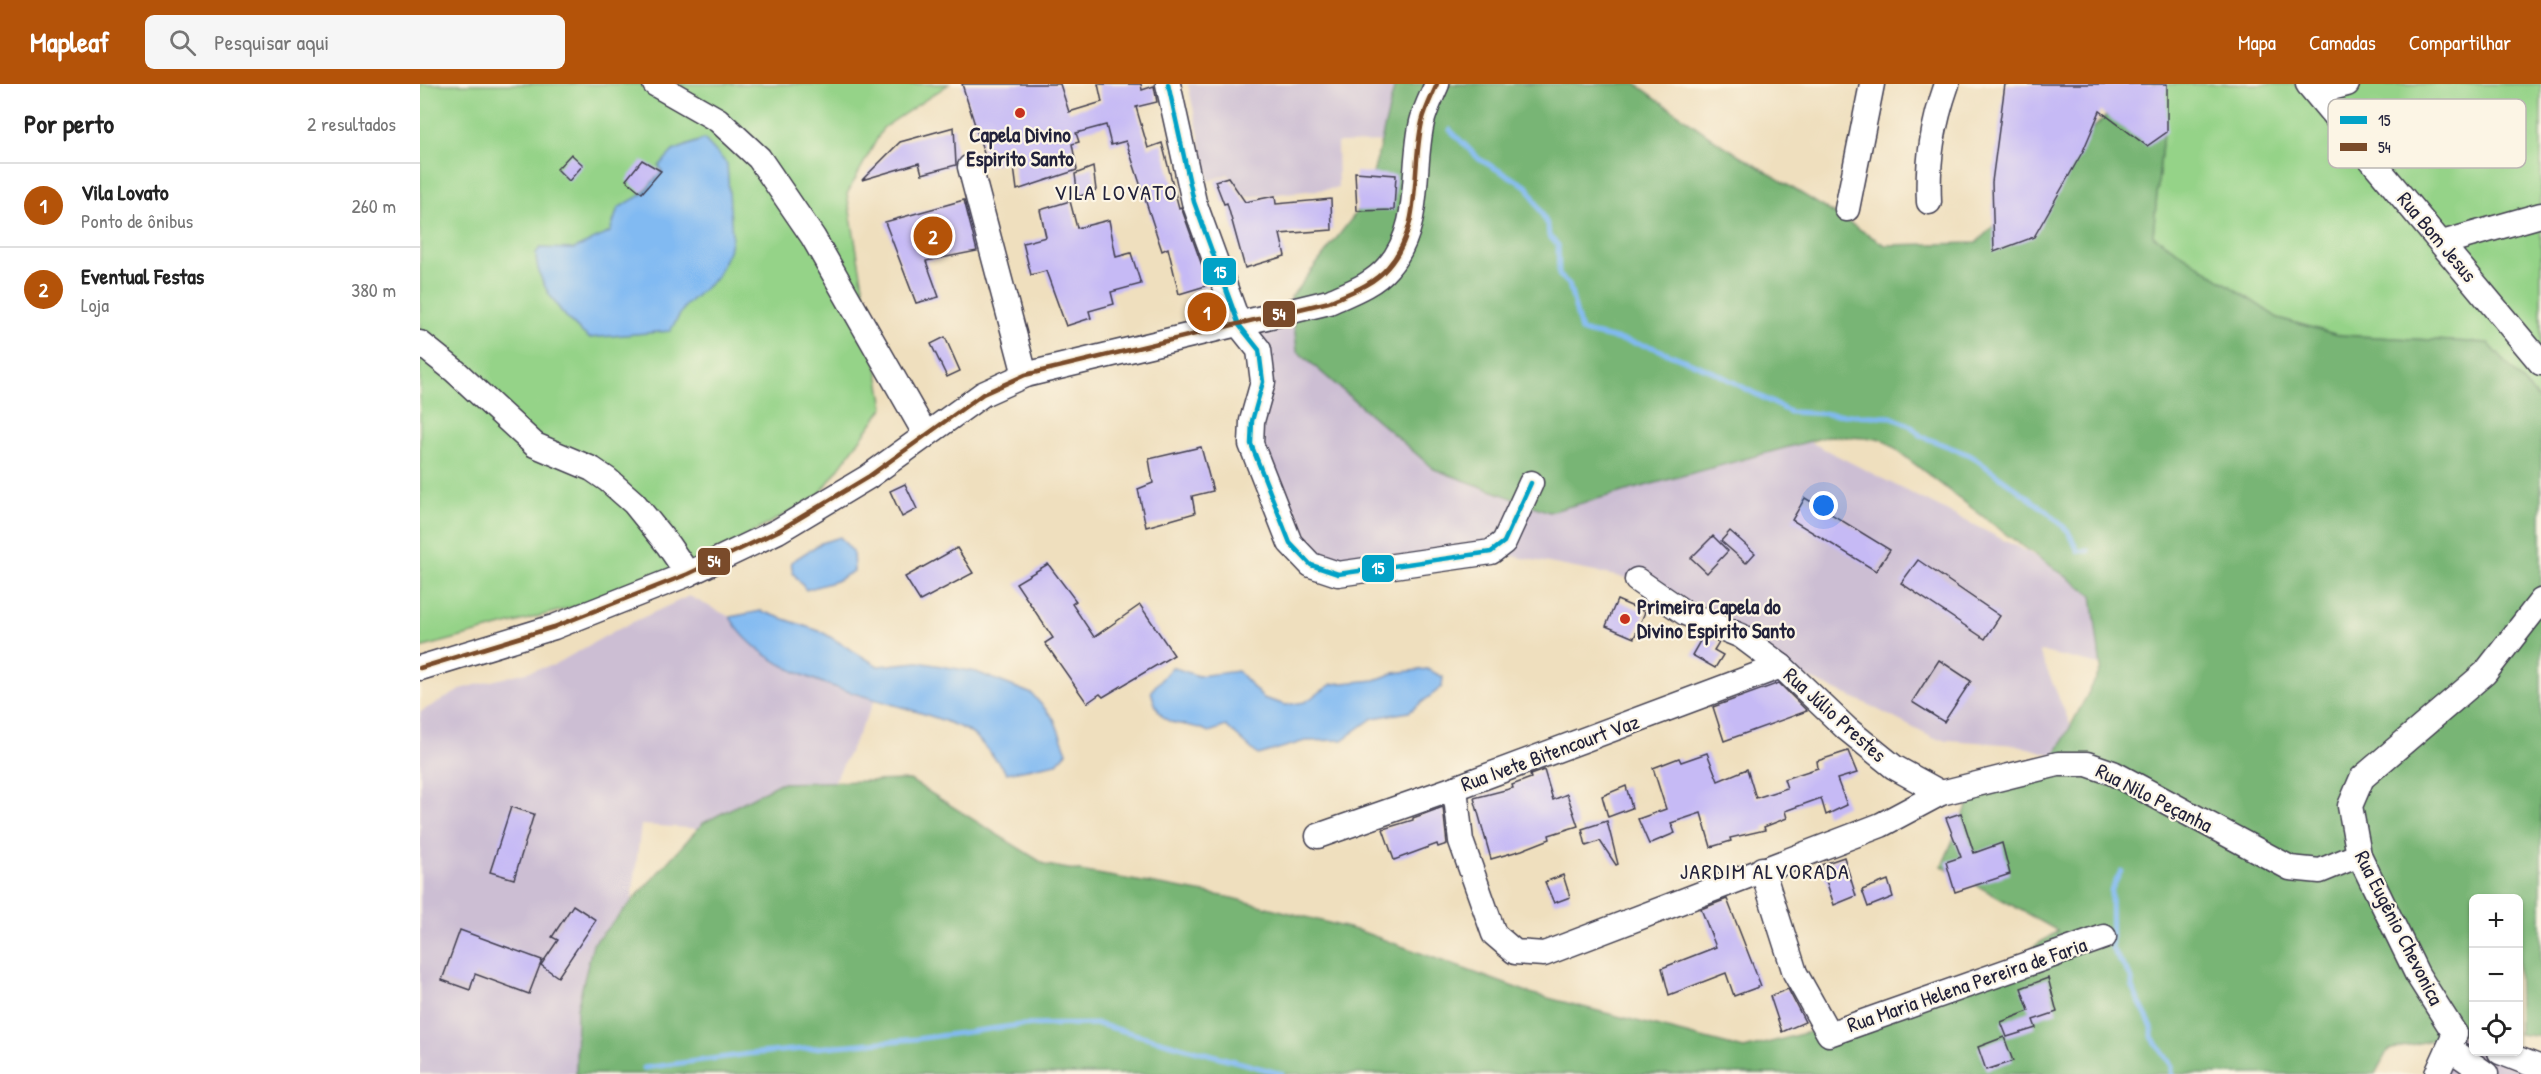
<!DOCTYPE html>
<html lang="pt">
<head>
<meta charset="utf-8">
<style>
	body { margin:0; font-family:"Patrick Hand",sans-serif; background:#f6f6f6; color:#222 }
	.controls { position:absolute; right:18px; bottom:18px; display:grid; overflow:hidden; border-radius:9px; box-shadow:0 2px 4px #0004 }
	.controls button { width:54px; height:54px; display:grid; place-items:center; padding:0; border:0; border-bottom:2px solid #e0e0e0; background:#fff; color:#222; font:30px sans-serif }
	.you { position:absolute; left:1404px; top:422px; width:21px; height:21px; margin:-15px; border:4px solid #fff; border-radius:50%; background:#1a73e8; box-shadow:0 0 0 9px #1a73e833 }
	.badge { display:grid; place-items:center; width:39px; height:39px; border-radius:50%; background:#b45309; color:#fff; font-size:20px; font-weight:700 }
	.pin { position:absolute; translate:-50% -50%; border:3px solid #fff; box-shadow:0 2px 6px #0006 }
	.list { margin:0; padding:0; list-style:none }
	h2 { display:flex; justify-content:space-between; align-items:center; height:78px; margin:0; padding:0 24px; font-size:26px }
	h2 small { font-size:20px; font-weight:400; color:#767676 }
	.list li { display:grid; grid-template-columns:39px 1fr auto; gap:18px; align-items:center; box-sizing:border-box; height:84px; padding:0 24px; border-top:2px solid #e0e0e0 }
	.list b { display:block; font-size:22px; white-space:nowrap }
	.list p { margin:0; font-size:20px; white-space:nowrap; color:#767676 }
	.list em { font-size:20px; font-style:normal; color:#767676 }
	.icon { flex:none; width:33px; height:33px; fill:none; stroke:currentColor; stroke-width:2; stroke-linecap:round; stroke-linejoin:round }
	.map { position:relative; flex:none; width:2121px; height:990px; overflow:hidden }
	header { display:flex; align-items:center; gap:36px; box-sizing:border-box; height:84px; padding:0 30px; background:#b45309; color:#fff }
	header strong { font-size:28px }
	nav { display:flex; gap:33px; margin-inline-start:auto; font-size:21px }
	.search { width:420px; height:54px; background:#f6f6f6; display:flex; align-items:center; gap:15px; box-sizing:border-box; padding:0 21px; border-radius:9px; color:#767676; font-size:22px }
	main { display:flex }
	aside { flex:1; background:#fff }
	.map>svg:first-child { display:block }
	.industrial { fill:#ccbed3 }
	.green { fill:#95d388; stroke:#5c7a62; stroke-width:1.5 }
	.forest { fill:#78b574; stroke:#4d6c58; stroke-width:1.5 }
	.water { fill:#81baf2; stroke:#526e96; stroke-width:1.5 }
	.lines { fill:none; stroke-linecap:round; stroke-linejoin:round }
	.stream { stroke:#81baf2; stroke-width:5 }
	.building { fill:#c6baf5 }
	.minor-casing { stroke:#413e4f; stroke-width:27 }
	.minor { stroke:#fff; stroke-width:24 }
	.bus-1-casing { stroke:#fcf5e5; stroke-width:9 }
	.bus-2-casing { stroke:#fcf5e5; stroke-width:9 }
	.bus-1 { stroke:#02a2c7; stroke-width:4.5 }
	.bus-2 { stroke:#7a4b2a; stroke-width:4.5 }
	.poi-dot { fill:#c8321e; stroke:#fcf5e5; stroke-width:2 }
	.labels { text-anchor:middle; stroke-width:4.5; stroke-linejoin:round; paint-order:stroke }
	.poi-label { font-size:21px; font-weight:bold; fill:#22223b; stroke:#fcf5e5 }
	.street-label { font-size:21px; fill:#22223b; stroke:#fcf5e5 }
	.neighbourhood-label { font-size:22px; letter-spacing:1.5px; fill:#22223b; stroke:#fcf5e5 }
	.key { fill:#fcf5e5; stroke:#bbb6b2; stroke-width:1.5 }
	.key-label { font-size:16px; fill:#22223b }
	.line-badge { stroke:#fcf5e5; stroke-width:2 }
	.badge-label { font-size:16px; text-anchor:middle; font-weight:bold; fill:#fff }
</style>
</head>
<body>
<header>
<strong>Mapleaf</strong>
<div class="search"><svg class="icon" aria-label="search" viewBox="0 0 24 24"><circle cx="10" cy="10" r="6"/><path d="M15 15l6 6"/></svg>Pesquisar aqui</div>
<nav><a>Mapa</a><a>Camadas</a><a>Compartilhar</a></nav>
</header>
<main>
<aside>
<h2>Por perto<small>2 resultados</small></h2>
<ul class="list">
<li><span class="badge">1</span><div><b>Vila Lovato</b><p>Ponto de ônibus</p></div><em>260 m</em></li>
<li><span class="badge">2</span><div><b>Eventual Festas</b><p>Loja</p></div><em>380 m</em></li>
</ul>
</aside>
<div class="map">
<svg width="2121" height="990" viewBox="0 0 2121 990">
	<rect width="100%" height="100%" fill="#fcf5e5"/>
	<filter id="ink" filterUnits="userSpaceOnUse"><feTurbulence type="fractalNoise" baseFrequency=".0167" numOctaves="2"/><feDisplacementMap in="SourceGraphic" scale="12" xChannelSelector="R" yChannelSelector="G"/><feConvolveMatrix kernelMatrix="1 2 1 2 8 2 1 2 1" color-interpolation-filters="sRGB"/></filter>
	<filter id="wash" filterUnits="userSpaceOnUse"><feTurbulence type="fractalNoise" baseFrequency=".008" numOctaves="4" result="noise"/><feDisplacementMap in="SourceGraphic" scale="24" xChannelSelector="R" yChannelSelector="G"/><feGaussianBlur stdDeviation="1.35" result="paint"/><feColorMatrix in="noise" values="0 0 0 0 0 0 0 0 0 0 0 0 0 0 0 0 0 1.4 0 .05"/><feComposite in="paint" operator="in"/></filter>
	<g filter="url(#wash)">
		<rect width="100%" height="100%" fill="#efdfbe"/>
		<g class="industrial">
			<path d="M768 0H975L972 58 917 59 918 104 825 113 808 90 789 97Z"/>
			<path d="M968 184 1199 261 1611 470 1727 539 1697 585 1619 567 1667 680 1597 661 1515 655 1443 618 1361 582 1217 496 1071 468 891 481 831 360 843 298 819 241Z"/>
			<path d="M269 512 310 533 354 577 396 597 456 614 388 751 221 741 196 946 222 990H0V628L44 604 134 581 196 546Z"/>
			<path d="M2035 950 2053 957 2054 968H2080L2121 990H2017Z"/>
		</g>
		<g class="green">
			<path d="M0 0H529L463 44 427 110 464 323 399 411 244 499 0 564Z"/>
			<path d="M1734 0H2121V318L2068 259 1918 251 1858 234 1733 151 1746 17Z"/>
		</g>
		<path class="forest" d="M975 0H1216L1298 58 1465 161 1556 159 1702 16 1746 17 1733 151 1858 234 1918 251 2068 259 2121 318V953L2099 950 2098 814H2054L2053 947 1968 966 1955 990H156L157 924 173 860 283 739 360 699 490 696 626 781 808 813 940 847 1113 910 1324 965 1543 908 1638 847 1522 782 1555 704 1623 694 1681 585 1672 511 1587 451 1462 355 1409 352 1129 428 1014 385 877 267 871 213 947 115Z"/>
		<g class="water">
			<path d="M284 55 307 80 312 152 309 167 296 194 265 222 250 247 169 254C145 236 116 201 116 169L120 164 154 165 190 148 198 124 223 110 242 87 239 82 253 67Z"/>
			<path d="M420 453 433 468 434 487 416 497 386 506 373 489 371 478 401 459Z"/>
			<path d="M341 527 402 548 458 582 498 578 556 588 612 610 634 635 647 668 637 679 587 689C577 678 559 652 546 646 476 612 350 605 310 533Z"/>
			<path d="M752 583 778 592 818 587 843 614 866 621 885 618 912 600 955 596 974 589 1007 585 1023 593 1022 603 989 628 953 634 922 656 885 657 838 671 806 642 789 648C758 633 742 651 731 607Z"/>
		</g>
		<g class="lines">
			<g class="stream">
				<path d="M1030 46 1059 75 1108 103 1128 142 1129 152 1138 161 1139 191 1149 200 1161 247 1232 263 1294 288 1370 328 1471 333 1491 342 1501 352 1550 371 1628 428 1648 447 1658 467H1668"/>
				<path d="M1701 787 1691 807 1692 865 1712 895V904L1732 943V953L1752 982V990"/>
				<path d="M224 984 328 970 496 955 600 941 678 940 862 990"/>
			</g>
		</g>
		<g id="blocks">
			<g class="building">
				<path d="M542 0H640L649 28 682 18 678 0H721L722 6 734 2 737 18 716 23 728 64 742 59 759 124 761 123 789 201 759 210 748 164 742 167 706 57 691 61 686 41 656 49 659 58 652 60 657 86 597 106 593 75 568 82Z"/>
				<path d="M1585 0H1747V48L1727 62 1680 27 1663 67 1614 153 1574 168 1572 98Z"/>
				<path d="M534 43 536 81 502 90 499 79 442 96 480 58Z"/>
				<path d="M151 70 163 81 149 97 137 85Z"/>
				<path d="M222 76 241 87 222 109 206 96Z"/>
				<path d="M673 83 676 106 658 113 655 90Z"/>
				<path d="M935 88 976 91 974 126 937 127Z"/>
				<path d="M808 93 825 118 855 112 856 120 911 115 912 146 860 150 865 172 825 184 807 119 804 120 795 97Z"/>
				<path d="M544 116 557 167 506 177 519 213 496 219 465 138Z"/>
				<path d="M650 117 657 144 689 136 696 173 711 169 721 200 691 208 694 220 669 227 671 234 646 242 626 187 611 191 603 159 626 153 620 126Z"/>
				<path d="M525 253 540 287 527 293 511 260Z"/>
				<path d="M781 363 793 407 772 412 775 429 726 443 718 405 733 399 729 375Z"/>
				<path d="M485 400 497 425 482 433 470 407Z"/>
				<path d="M1385 414 1470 466 1456 487 1372 436Z"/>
				<path d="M1310 447 1335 469 1326 479 1301 457Z"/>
				<path d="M1293 452 1308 467 1287 489 1271 474Z"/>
				<path d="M537 464 553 489 500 517 485 493Z"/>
				<path d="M1498 476 1580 532 1565 555 1481 499Z"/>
				<path d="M628 480 656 517 652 520 674 553 720 521 754 571 683 613 680 610 667 619 625 559 633 554 596 499Z"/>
				<path d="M1197 516 1225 528 1214 554 1186 542Z"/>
				<path d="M1283 552 1299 558 1294 566 1303 571 1295 584 1272 571Z"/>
				<path d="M1519 576 1551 597 1524 638 1492 618Z"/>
				<path d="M1359 599 1387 627 1304 657 1293 623Z"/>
				<path d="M1428 667 1437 689 1417 695 1427 721 1406 731 1401 714 1365 727 1367 734 1344 743 1345 746 1310 754 1311 757 1291 763 1281 729 1251 739 1255 749 1229 760 1218 735 1246 725 1233 684 1259 674 1261 678 1287 669 1298 697 1327 685 1336 714 1367 704 1364 695 1398 684 1397 677Z"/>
				<path d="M1124 686 1133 716 1147 710 1158 742 1129 751 1130 755 1102 766 1071 775 1054 714 1093 704 1092 701 1111 694 1110 691Z"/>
				<path d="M1206 702 1212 724 1188 733 1182 712Z"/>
				<path d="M91 723 114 730 94 795 70 788Z"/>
				<path d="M1023 723 1027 760 1018 763 1017 760 974 776 963 745 993 736V734Z"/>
				<path d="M1541 729 1554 769 1582 759 1590 790 1535 808 1526 778 1541 773 1526 734Z"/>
				<path d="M1187 737 1198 780 1196 781 1180 757 1166 762 1162 745Z"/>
				<path d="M1424 773 1436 812 1414 821 1401 781Z"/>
				<path d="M1143 791 1150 813 1134 819 1125 798Z"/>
				<path d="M1468 796 1473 813 1448 823 1442 806Z"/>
				<path d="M1307 815 1341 902 1314 912 1306 889 1249 911 1242 884 1296 863 1281 825Z"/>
				<path d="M153 821 176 836 138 893 121 881 138 856 132 853Z"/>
				<path d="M40 846 122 876 109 910 55 890 50 906 22 896Z"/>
				<path d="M1628 894 1637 928 1613 936 1616 944 1587 953 1581 938 1609 927 1601 904Z"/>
				<path d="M1368 905 1385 938 1362 948 1350 912Z"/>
				<path d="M1584 953 1593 977 1566 986 1558 963Z"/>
			</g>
		</g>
	</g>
	<g filter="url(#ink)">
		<use href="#blocks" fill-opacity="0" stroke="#413e4f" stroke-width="1.5"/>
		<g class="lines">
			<defs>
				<g id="minor">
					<path d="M235 0 298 36 339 74 393 153 506 351"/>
					<path d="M748 0 774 118 819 241 839 266 843 298 832 337 831 360 870 459 891 481 918 490 1071 468 1084 458 1111 399"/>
					<path d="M1888 0 2121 279"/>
					<path d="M1897 8 1927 0"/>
					<path d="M550 83 605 291"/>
					<path d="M1509 118C1507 76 1513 40 1527 0"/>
					<path d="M1427 125 1452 0"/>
					<path d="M2022 159 2121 131"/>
					<path d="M0 259 35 287 115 361 172 385 188 396 214 419 248 461 268 490"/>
					<path d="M1217 496 1265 529 1321 552 1361 582 1427 645 1474 683 1521 709"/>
					<path d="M0 584 134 543 268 490 358 447 448 393 563 310 605 291 909 218C929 209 953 201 968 183 1003 143 991 86 1002 38 1005 25 1012 12 1017 0"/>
					<path d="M1035 704 1041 757 1074 850 1095 868 1124 870 1461 741 1521 709 1638 680H1667L1693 689 1870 784 1900 787 1939 771"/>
					<path d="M898 752 1035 704 1361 582"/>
					<path d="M1342 785 1375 889 1409 950 1684 853"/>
					<path d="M2035 950 1997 890 1939 771 1930 722 1942 694 2065 589 2121 517"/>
					<path d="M2029 964 2066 990"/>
					<path d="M2080 968 2121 984"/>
					<path d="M2017 990 2035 950"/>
				</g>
			</defs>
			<use href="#minor" class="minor-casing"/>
			<use href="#minor" class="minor"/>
			<defs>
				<path id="bus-1" d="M748 0 774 118 819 241 839 266 843 298 832 337 831 360 870 459 891 481 918 490 1071 468 1084 458 1111 399"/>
				<path id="bus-2" d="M0 584 134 543 268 490 358 447 448 393 563 310 605 291 909 218C929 209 953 201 968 183 1003 143 991 86 1002 38 1005 25 1012 12 1017 0"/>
			</defs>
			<use href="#bus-1" class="bus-1-casing"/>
			<use href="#bus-2" class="bus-2-casing"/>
			<use href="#bus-1" class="bus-1"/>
			<use href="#bus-2" class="bus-2"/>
		</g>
	</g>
	<g class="poi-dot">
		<circle cx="600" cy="29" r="6"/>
		<circle cx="1205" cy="535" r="6"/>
	</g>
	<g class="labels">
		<g class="poi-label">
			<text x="600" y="58">Capela Divino<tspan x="600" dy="24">Espirito Santo</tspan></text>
			<text x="1217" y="530" text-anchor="start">Primeira Capela do<tspan x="1217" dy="24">Divino Espirito Santo</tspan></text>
		</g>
		<g class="street-label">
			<text transform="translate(2017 153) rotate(50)" y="7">Rua Bom Jesus</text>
			<text transform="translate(1415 631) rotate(42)" y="7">Rua Júlio Prestes</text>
			<text transform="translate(1130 669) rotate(-20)" y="7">Rua Ivete Bitencourt Vaz</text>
			<text transform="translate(1734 714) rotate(27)" y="7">Rua Nilo Peçanha</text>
			<text transform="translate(1979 844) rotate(63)" y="7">Rua Eugênio Chevonica</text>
			<text transform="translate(1547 901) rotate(-19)" y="7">Rua Maria Helena Pereira de Faria</text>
		</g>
		<g class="neighbourhood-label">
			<text x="696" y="116">VILA LOVATO</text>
			<text x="1345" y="795">JARDIM ALVORADA</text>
		</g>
	</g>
	<rect x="1908" y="15" width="198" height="69" rx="9" class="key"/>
	<rect x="1920" y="32" width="27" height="8" fill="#02a2c7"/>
	<rect x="1920" y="59" width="27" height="8" fill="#7a4b2a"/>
	<g class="key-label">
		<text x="1958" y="42">15</text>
		<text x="1958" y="69">54</text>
	</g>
	<g class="line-badge">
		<rect x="782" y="173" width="35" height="29" rx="6" fill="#02a2c7"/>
		<rect x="842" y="216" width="34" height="28" rx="6" fill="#7a4b2a"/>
		<rect x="277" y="463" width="34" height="29" rx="6" fill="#7a4b2a"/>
		<rect x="941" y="470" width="34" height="29" rx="6" fill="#02a2c7"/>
	</g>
	<g class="badge-label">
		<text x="800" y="194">15</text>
		<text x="859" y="236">54</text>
		<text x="294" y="483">54</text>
		<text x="958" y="490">15</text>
	</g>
</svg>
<div class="controls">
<button>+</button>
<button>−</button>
<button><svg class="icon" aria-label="locate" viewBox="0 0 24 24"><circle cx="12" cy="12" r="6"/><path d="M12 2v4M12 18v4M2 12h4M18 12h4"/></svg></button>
</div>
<div class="you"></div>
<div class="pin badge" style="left:787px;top:228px">1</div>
<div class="pin badge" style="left:513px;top:152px">2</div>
</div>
</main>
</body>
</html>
